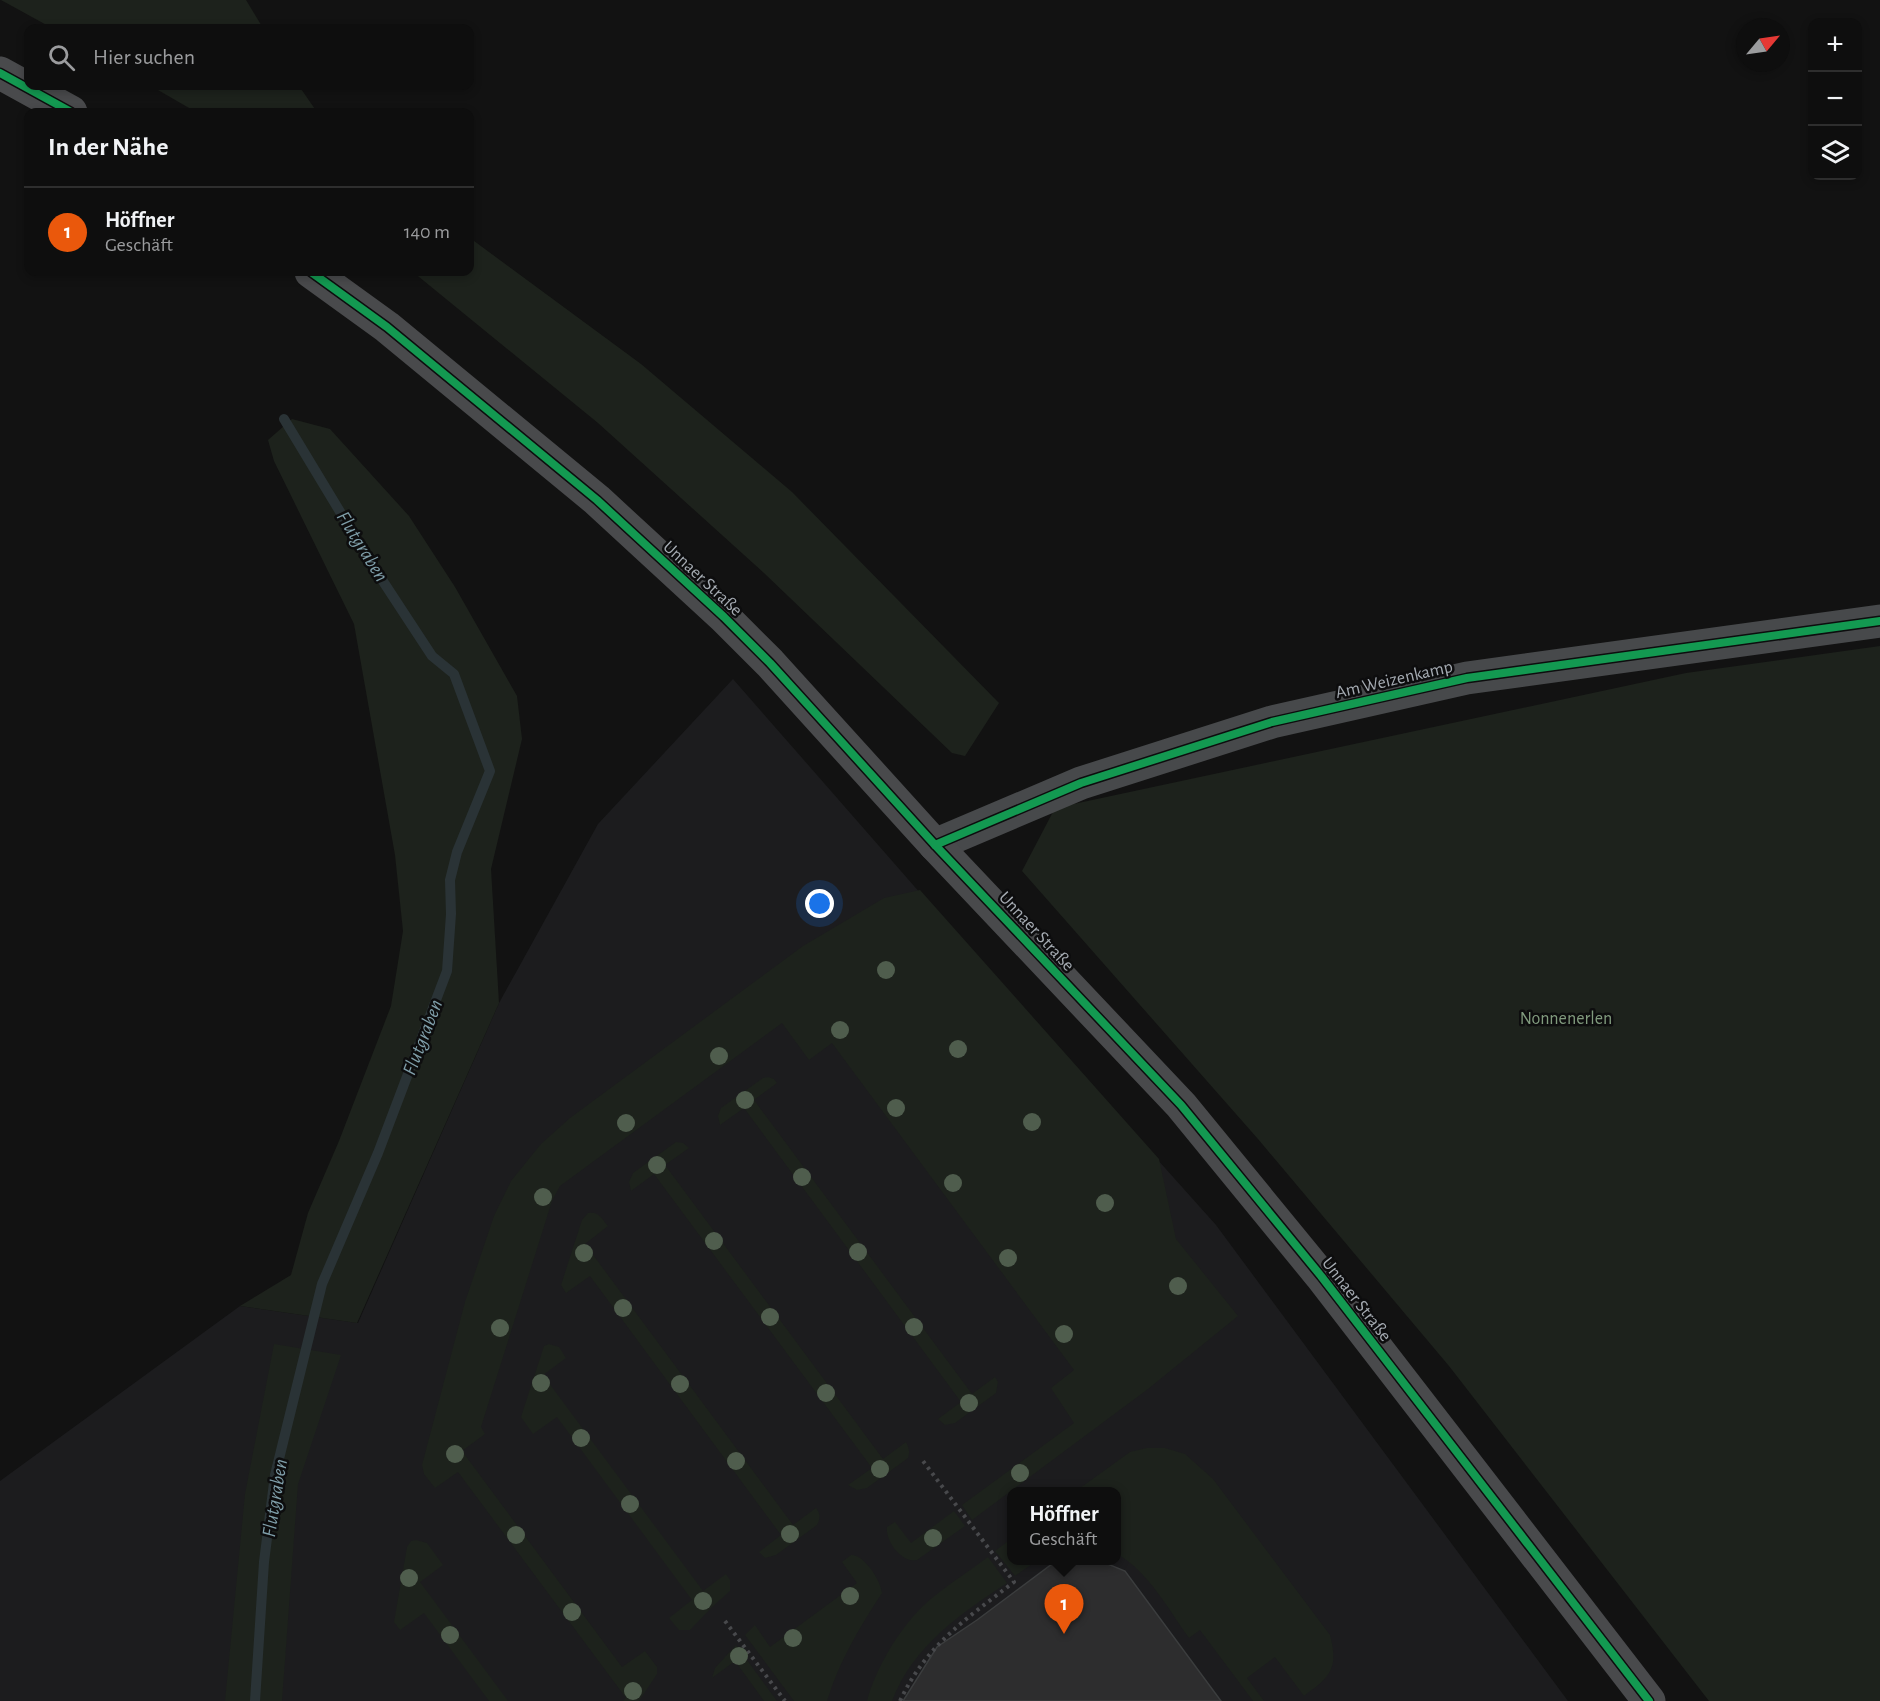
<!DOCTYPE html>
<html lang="de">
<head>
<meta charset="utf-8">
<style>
	body { margin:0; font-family:"Alegreya Sans",sans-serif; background:#1c1c1c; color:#f1f3f6 }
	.controls { position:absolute; right:18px; top:18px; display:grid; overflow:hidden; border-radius:12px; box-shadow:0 3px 9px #0003 }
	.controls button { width:54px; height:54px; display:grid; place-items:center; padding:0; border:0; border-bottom:2px solid #2e2e2e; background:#0e0e0e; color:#f1f3f6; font:30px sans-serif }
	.compass { position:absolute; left:1736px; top:18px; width:54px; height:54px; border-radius:50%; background:#0e0e0e; box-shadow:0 3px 9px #0003; rotate:61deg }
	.you { position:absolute; left:820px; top:904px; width:21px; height:21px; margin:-15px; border:4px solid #fff; border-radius:50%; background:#1a73e8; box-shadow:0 0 0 9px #1a73e833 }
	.badge { display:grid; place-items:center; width:39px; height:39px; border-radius:50%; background:#ea580c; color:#fff; font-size:20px; font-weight:700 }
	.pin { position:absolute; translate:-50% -50px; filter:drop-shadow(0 2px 3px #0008) }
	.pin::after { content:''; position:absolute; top:32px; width:21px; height:18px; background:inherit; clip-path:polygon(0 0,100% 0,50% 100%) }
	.popup { position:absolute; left:1007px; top:1487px; width:114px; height:78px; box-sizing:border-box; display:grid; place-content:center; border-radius:12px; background:#0e0e0e; filter:drop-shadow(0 2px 4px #0005); font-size:20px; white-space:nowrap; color:#9b9c9e }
	.popup b { font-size:22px; color:#f1f3f6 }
	.popup::after { content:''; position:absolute; left:50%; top:100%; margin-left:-12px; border:12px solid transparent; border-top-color:#0e0e0e }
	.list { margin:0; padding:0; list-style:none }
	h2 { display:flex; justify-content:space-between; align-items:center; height:78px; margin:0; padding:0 24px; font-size:26px }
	h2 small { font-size:20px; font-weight:400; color:#9b9c9e }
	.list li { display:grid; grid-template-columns:39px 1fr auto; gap:18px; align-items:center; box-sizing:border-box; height:90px; padding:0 24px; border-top:2px solid #2e2e2e }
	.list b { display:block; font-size:22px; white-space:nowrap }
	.list p { margin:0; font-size:20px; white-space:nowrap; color:#9b9c9e }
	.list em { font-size:20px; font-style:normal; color:#9b9c9e }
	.icon { flex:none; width:33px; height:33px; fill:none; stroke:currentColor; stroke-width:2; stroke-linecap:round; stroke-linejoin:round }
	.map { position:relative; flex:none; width:1880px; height:1701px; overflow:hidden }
	.search { position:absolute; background:#0e0e0e; box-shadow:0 3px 9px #0003; left:24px; top:24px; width:450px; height:66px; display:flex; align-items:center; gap:15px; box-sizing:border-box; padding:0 21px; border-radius:12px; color:#9b9c9e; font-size:22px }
	.panel { position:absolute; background:#0e0e0e; box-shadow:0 3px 9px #0003; left:24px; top:108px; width:450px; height:168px; border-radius:12px }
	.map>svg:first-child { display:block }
	.built { fill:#1c1c1e; fill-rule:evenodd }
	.green { fill:#1d221c }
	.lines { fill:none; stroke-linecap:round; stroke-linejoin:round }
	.stream { stroke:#2a3336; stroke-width:10 }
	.building { fill:#2d2d2e; stroke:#3b3d3e; stroke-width:1.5 }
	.path { stroke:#48494c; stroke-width:4; stroke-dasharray:3 4.5; stroke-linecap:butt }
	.minor { stroke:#47494b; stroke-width:33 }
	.major { stroke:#494a4c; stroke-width:33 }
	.cycleway-casing { stroke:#0d0d0e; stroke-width:11 }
	.cycleway { stroke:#139951; stroke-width:8 }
	.tree { fill:#4f5d4d }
	.labels { text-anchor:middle; stroke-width:5; stroke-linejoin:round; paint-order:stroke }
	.street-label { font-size:18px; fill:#a5abb2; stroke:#0d0d0e }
	.park-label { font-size:18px; fill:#819b7e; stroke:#0d0d0e }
	.water-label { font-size:20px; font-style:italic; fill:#7f9ea9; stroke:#0d0d0e }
</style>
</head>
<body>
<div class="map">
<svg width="1880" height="1701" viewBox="0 0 1880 1701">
	<rect width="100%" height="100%" fill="#121212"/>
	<path class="built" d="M733 679 963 942 1216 1225 1568 1701H0V1481L240 1306 358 1323 499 1003 598 824ZM1012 1492H1116V1560H1012Z"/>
	<g class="green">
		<path d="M1 0H246L263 28H52Z"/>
		<path d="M151 86H299L317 112H196Z"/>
		<path d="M470 238 641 364 792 492 999 703 965 756 952 753 764 573 598 423 413 272H470Z"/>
		<path d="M292 419 330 429 409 516 455 587 517 696 522 739 491 869 499 1003 357 1323 240 1306 291 1275 308 1213 339 1141 391 1006 403 931 395 855 354 624 274 461 268 440Z"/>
		<path d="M1880 646V1701H1709L1449 1366 1258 1139 1022 871 1055 808 1686 673Z"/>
		<path d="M920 890 1159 1159 1176 1239 1238 1316 1148 1389 972 1520 962 1505 1074 1423 1051 1388 1074 1370 832 1043 809 1060 782 1023 560 1186 552 1201 481 1427 485 1434 462 1451 622 1667 645 1651 657 1667V1674L639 1701H623L626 1698 458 1472 435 1488 424 1474 422 1465 465 1302 494 1216 511 1181 541 1144 570 1118 803 946 884 898Z"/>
		<path d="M768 1077 774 1079 777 1083 754 1100 972 1394 995 1377 998 1382 996 1393 955 1423 945 1425 938 1419 961 1402 744 1108 720 1125 718 1116 721 1108 763 1078Z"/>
		<path d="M676 1142 683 1143 689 1148 665 1165 883 1459 906 1442C909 1448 910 1451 908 1458L867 1488 857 1490 848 1485 872 1468 654 1174 631 1191 629 1182 633 1173Z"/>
		<path d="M588 1213C599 1211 602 1219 608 1226L585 1244 793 1525 816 1508C821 1514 820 1519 817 1525L776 1555 765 1558 759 1552 781 1535 590 1276 566 1293 561 1285 582 1220Z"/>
		<path d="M274 1344 341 1355 298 1484 282 1701H225L245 1494Z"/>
		<path d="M549 1344 559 1347 566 1358 543 1375 703 1591 726 1574 730 1580V1591L712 1607 690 1630H679L669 1618 692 1600 557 1417 533 1434 521 1417 544 1346Z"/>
		<path d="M1147 1448H1165L1185 1454 1213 1479 1330 1635C1339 1669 1330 1677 1304 1696L1275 1657 1247 1678 1264 1701H1253L1200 1630 1189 1638C1168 1609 1148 1571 1117 1554L1116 1492 1076 1491 1130 1452Z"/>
		<path d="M954 1511 965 1526 917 1560C903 1564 885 1542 887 1527L895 1522 911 1543Z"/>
		<path d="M1011 1539 1012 1560 1036 1561 1015 1576 995 1551Z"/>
		<path d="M416 1540 427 1543 443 1565 420 1582 508 1701H489L424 1613 400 1630 394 1622 407 1547 411 1541Z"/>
		<path d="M851 1555C864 1554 881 1581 882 1593 860 1627 839 1661 827 1701H794L745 1635 755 1625 770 1647 857 1583 842 1562Z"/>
		<path d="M988 1557 1007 1583C960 1614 913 1646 892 1701H867C875 1670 898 1631 921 1608 939 1590 967 1573 988 1557Z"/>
		<path d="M736 1645 777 1701H764L735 1661 712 1678 715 1668Z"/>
	</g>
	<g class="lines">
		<path class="stream" d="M255 1701 264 1562 275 1475 322 1284 378 1153 447 971 451 914 450 880 457 852 490 771 454 674 432 656 371 563 284 419"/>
	</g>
	<path class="building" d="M1072 1560H1098L1125 1571 1221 1701H903L937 1647 977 1620 1052 1564Z"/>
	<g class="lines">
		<g class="path">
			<path d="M725 1621 785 1701"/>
			<path d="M900 1701C926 1645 966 1619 1014 1582L923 1461"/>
		</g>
		<path class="minor" d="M935 845 1081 783 1272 722 1467 678 1880 621"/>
		<g class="major">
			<path d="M0 73 71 112"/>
			<path d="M311 272 387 327 597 500 724 617 770 663 935 845 1181 1105 1321 1276 1649 1701"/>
		</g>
		<defs>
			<g id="cycleway">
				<path d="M0 73 71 112"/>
				<path d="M311 272 387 327 597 500 724 617 770 663 935 845 1181 1105 1321 1276 1649 1701"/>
				<path d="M935 845 1081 783 1272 722 1467 678 1880 621"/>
			</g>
		</defs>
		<use href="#cycleway" class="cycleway-casing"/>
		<use href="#cycleway" class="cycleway"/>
	</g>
	<g class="tree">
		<circle cx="886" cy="970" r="9"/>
		<circle cx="840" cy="1030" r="9"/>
		<circle cx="958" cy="1049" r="9"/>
		<circle cx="719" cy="1056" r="9"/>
		<circle cx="745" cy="1100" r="9"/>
		<circle cx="896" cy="1108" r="9"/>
		<circle cx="1032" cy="1122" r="9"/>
		<circle cx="626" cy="1123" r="9"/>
		<circle cx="657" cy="1165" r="9"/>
		<circle cx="802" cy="1177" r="9"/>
		<circle cx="953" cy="1183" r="9"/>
		<circle cx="543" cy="1197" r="9"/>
		<circle cx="1105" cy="1203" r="9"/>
		<circle cx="714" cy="1241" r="9"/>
		<circle cx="858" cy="1252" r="9"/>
		<circle cx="584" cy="1253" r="9"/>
		<circle cx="1008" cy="1258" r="9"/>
		<circle cx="1178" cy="1286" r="9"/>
		<circle cx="623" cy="1308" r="9"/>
		<circle cx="770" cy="1317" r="9"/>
		<circle cx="914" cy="1327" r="9"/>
		<circle cx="500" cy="1328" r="9"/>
		<circle cx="1064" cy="1334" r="9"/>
		<circle cx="541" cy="1383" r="9"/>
		<circle cx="680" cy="1384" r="9"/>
		<circle cx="826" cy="1393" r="9"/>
		<circle cx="969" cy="1403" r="9"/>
		<circle cx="581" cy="1438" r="9"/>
		<circle cx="455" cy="1454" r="9"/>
		<circle cx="736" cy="1461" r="9"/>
		<circle cx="880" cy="1469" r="9"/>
		<circle cx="1020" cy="1473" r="9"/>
		<circle cx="630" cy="1504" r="9"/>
		<circle cx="790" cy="1534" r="9"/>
		<circle cx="516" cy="1535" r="9"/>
		<circle cx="933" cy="1538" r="9"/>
		<circle cx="409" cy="1578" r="9"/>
		<circle cx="850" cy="1596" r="9"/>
		<circle cx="703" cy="1601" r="9"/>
		<circle cx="572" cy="1612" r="9"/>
		<circle cx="450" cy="1635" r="9"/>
		<circle cx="793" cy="1638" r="9"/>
		<circle cx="739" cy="1656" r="9"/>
		<circle cx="633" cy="1691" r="9"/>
	</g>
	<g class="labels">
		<g class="street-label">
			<text transform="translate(703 578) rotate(43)" y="6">Unnaer Straße</text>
			<text transform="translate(1394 679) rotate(-13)" y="6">Am Weizenkamp</text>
			<text transform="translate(1037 931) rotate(47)" y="6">Unnaer Straße</text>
			<text transform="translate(1357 1299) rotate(52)" y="6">Unnaer Straße</text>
		</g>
		<g class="park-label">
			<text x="1566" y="1024">Nonnenerlen</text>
		</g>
		<g class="water-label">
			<text transform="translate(363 546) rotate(58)" y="7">Flutgraben</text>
			<text transform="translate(422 1037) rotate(-69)" y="7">Flutgraben</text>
			<text transform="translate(274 1498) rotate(-81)" y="7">Flutgraben</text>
		</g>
	</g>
</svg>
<div class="controls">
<button>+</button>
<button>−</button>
<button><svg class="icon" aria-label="layers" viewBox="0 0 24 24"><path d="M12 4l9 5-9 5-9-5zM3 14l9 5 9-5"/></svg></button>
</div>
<svg class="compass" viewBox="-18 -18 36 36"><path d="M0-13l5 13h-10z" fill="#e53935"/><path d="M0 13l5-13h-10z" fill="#9b9c9e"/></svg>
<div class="you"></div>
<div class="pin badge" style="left:1064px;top:1634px">1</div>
<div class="popup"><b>Höffner</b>Geschäft</div>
<div class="search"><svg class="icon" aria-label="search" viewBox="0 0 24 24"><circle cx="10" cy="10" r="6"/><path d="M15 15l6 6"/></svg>Hier suchen</div>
<section class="panel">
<h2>In der Nähe<small></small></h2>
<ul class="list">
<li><span class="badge">1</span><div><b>Höffner</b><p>Geschäft</p></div><em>140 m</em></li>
</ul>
</section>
</div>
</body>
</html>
